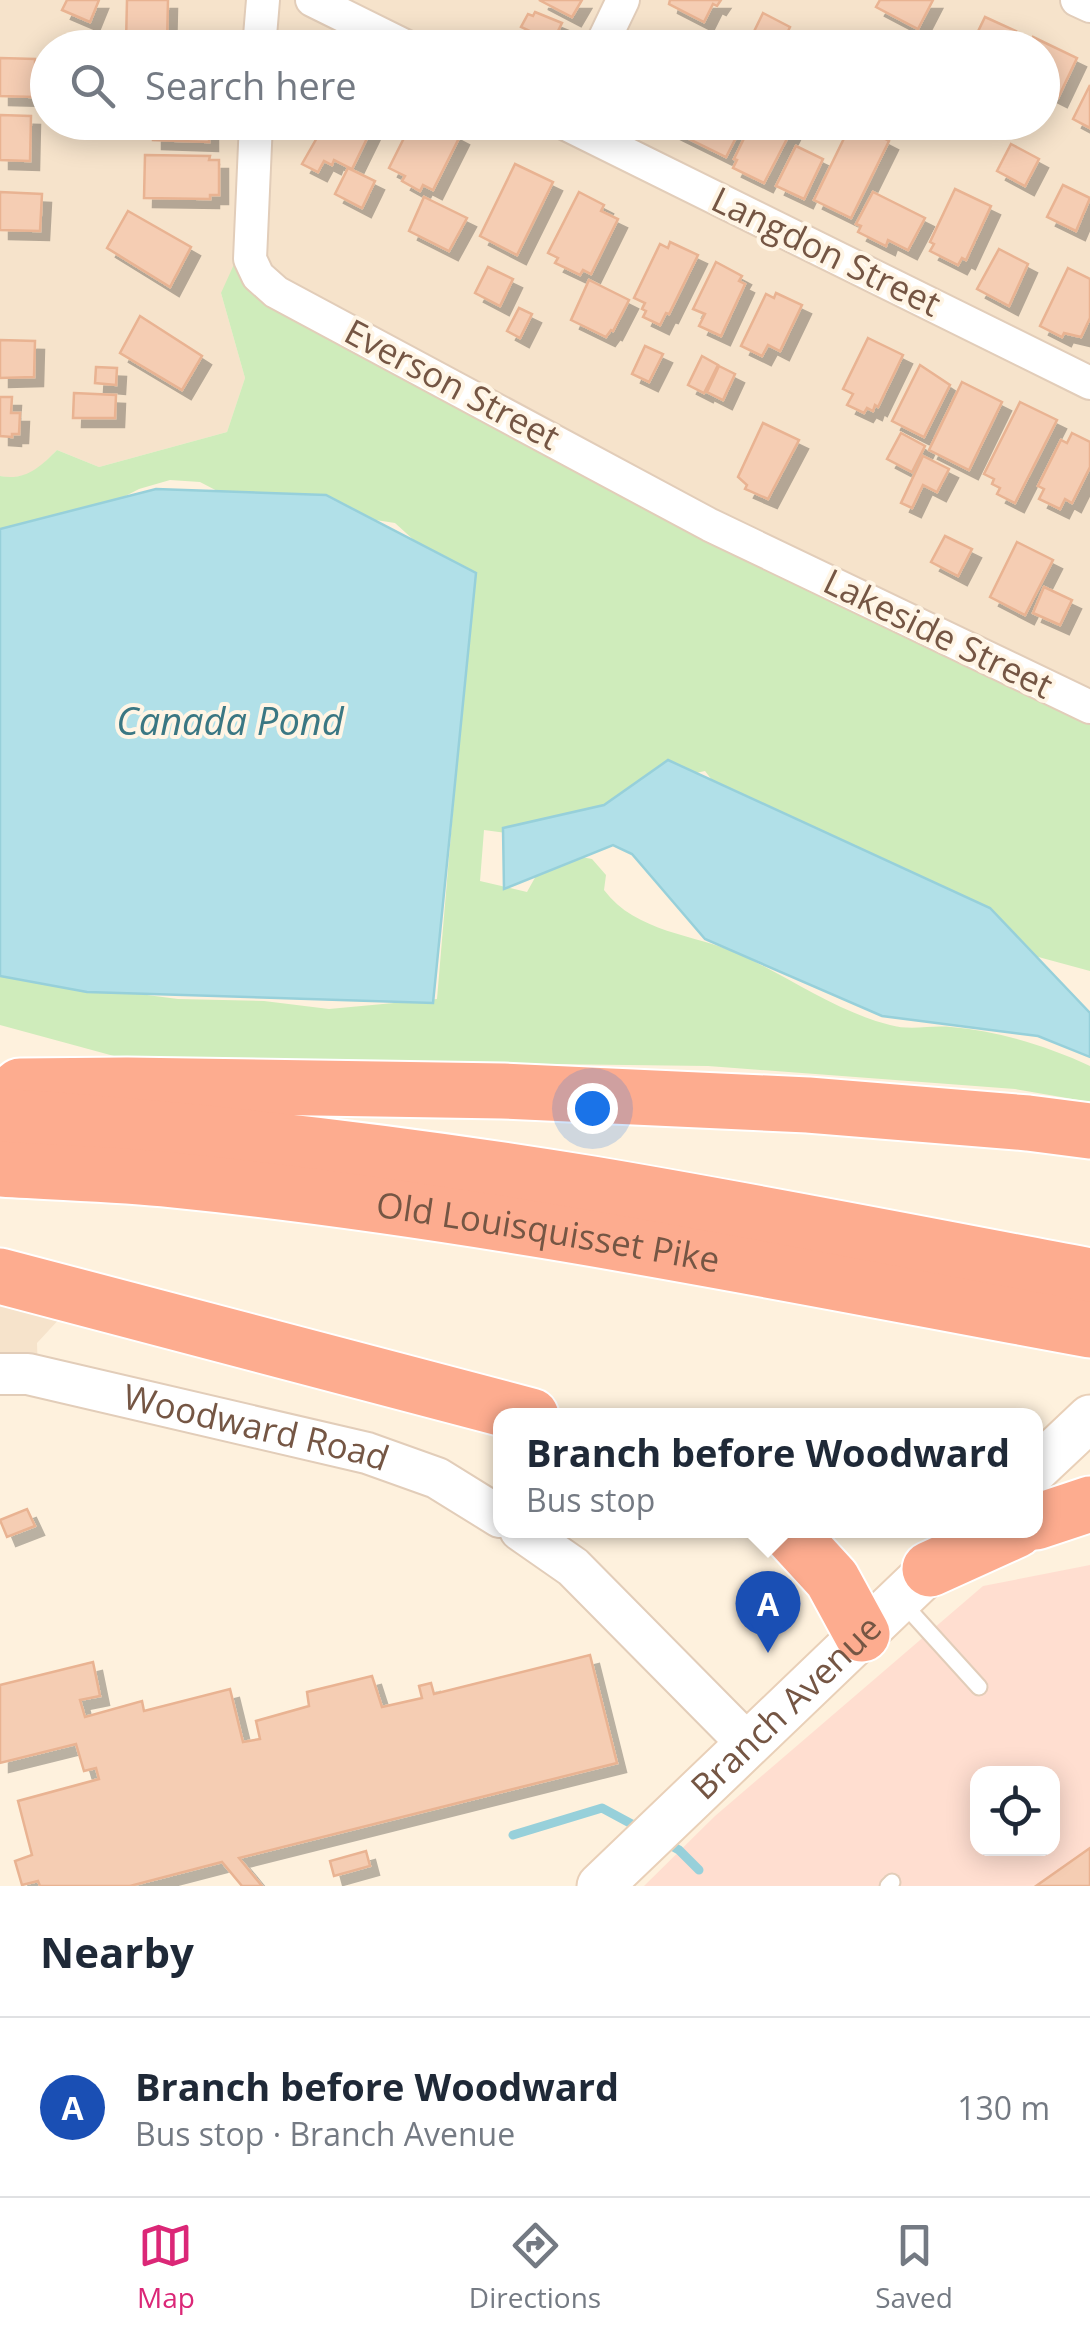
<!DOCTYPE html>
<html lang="en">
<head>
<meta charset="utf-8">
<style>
	body { margin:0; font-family:"Open Sans",sans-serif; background:#f2f2f3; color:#1f2937 }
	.controls { position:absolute; right:30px; bottom:30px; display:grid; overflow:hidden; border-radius:20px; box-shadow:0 5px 25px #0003 }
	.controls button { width:90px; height:90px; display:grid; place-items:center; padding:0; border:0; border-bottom:2px solid #e0e1e3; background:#fff; color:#1f2937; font:50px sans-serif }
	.you { position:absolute; left:592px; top:1108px; width:35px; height:35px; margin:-25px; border:8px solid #fff; border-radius:50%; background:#1a73e8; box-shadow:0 0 0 15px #1a73e833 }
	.badge { display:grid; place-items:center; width:65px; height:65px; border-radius:50%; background:#db2777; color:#fff; font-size:32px; font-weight:700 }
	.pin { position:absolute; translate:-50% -82px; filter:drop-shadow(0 2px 5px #0008) }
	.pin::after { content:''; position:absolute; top:52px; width:35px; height:30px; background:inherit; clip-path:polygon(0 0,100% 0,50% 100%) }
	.popup { position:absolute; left:493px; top:1408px; width:550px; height:130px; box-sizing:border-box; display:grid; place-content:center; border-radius:20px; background:#fff; filter:drop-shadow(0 2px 8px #0005); font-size:32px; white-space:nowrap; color:#747a83 }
	.popup b { font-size:38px; color:#1f2937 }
	.popup::after { content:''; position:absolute; left:50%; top:100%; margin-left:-20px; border:20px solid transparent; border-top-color:#fff }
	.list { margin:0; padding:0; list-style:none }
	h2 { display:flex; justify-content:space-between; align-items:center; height:130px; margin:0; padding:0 40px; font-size:42px }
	h2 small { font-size:32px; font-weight:400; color:#747a83 }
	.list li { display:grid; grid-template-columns:65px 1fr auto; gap:30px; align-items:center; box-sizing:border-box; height:180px; padding:0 40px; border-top:2px solid #e0e1e3 }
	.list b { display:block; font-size:38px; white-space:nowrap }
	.list p { margin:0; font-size:32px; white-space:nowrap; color:#747a83 }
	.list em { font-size:32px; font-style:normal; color:#747a83 }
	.icon { flex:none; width:55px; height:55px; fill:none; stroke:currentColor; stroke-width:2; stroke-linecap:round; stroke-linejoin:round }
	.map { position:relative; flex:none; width:1090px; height:1886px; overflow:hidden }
	.search { position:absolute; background:#fff; box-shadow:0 5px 25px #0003; left:30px; right:30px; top:30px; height:110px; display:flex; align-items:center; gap:25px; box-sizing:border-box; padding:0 35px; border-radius:55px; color:#747a83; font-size:38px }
	.sheet { height:310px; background:#fff }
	nav { display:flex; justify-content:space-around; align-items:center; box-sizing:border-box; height:140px; border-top:2px solid #e0e1e3; background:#fff; font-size:28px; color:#747a83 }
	nav a { display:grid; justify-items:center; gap:5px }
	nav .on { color:#db2777 }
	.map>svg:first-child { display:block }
	.residential { fill:#f6e3cb; fill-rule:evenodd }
	.commercial { fill:#ffded0; fill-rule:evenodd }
	.green { fill:#cfecbb }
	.water { fill:#b1e0e8; stroke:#97d0da; stroke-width:2.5 }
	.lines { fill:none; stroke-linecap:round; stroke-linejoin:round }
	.stream { stroke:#97d0da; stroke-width:9 }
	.building { fill:#f5cdb3; stroke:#e9b392; stroke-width:2.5; filter:url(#shadow) }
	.service-casing { stroke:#e2cdb9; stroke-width:19 }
	.minor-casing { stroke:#e2cdb9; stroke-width:36 }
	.tertiary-casing { stroke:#e2cdb9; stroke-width:44 }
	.secondary-casing { stroke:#e9d0b8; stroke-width:49 }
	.motorway-casing { stroke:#fff; stroke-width:59 }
	.service { stroke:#fff; stroke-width:15 }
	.minor { stroke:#fff; stroke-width:32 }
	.tertiary { stroke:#fff; stroke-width:40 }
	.secondary { stroke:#fff; stroke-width:45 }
	.motorway { stroke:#fdac8f; stroke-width:55 }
	.labels { text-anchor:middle; stroke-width:8; stroke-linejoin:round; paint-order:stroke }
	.street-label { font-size:35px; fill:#755644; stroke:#fff5e5 }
	.water-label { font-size:38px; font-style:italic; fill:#3a7783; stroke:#fff5e5 }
</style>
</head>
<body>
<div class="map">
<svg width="1090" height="1886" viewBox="0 0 1090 1886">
	<defs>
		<filter id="shadow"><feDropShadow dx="9" dy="9" stdDeviation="0" flood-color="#0004"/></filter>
	</defs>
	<rect width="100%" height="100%" fill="#fef1dd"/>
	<g class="residential">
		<path d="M0 0H1090V708L221 293 245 378 227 432 99 467 57 450 34 473 11 478 0 476ZM48 48H1042V122H48Z"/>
		<path d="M0 1275 62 1316 37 1343 38 1375 0 1384Z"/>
	</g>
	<path class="commercial" d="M1090 1565V1886H644L715 1816 983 1586ZM978 1774H1052V1848H978Z"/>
	<path class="green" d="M246 238 273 280 1090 708V971L1031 955 725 797 705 771 673 778 656 792 521 835 484 830 480 881 527 892 537 874 565 854 592 859 606 875 604 890C636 933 695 934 739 954 789 977 837 1012 890 1025 911 1031 930 1025 951 1027 998 1031 1047 1046 1090 1066V1102L1015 1089 708 1066 125 1059 0 1025V966L69 985 178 999 264 1001 329 1009 437 999 468 633 460 582 395 523 369 519H271L200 482 170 480 139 489 83 518 0 547V476C26 481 40 467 57 450L99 467 227 432 245 378 221 293Z"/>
	<g class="water">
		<path d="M156 489 326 495 476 573 433 1003 87 992 0 976V529Z"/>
		<path d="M668 760 990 908 1090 1013V1057L1038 1036 882 1016 705 939 632 854 613 845 504 889 503 828 604 805Z"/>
	</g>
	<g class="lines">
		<g class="stream">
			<path d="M513 1835 602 1808 641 1829"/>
			<path d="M663 1841 679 1850 699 1870"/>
		</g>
	</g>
	<g class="building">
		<path d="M67 0H99L90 22 62 10Z"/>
		<path d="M127 0H168L167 44 126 43Z"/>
		<path d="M539 0H582L572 17Z"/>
		<path d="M670 0H721L717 6 713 4 704 22 669 4Z"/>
		<path d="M880 0H933L918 29 876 7Z"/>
		<path d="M535 12 562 23 557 33 568 38 563 48H522L530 31 521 27 528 14 533 16Z"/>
		<path d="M763 13 790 27 780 48H746Z"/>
		<path d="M985 17 1016 31 1008 48H970Z"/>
		<path d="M1033 37 1077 58 1058 98 1042 90V48H1029Z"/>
		<path d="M0 58 35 59V97L0 96Z"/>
		<path d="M1090 85V128L1073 119Z"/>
		<path d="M0 115 31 116 30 161 0 160Z"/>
		<path d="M153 122H209V142L153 140Z"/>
		<path d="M326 122H375L352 169 334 160 332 165 324 161 318 172 302 164Z"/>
		<path d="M412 122H433L460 136 433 190 423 185 420 191 402 181 405 176 389 168Z"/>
		<path d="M675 122H741L743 124 726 157 671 130Z"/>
		<path d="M752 122H779L792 129 764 183 733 168 737 160 734 159Z"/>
		<path d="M852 122 889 141 851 218 814 200Z"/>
		<path d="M1011 144 1039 159 1025 186 997 171Z"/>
		<path d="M796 146 823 159 804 199 776 186Z"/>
		<path d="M145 155 210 156 209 160H219V195H210V199L144 198Z"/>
		<path d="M515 164 553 182 517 255 480 236Z"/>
		<path d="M348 168 375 181 362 208 335 194Z"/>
		<path d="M1063 185 1090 198 1076 231 1047 217Z"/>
		<path d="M955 189 991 206 966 260 962 258 958 265 930 251 934 244 930 242Z"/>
		<path d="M0 192 42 194 40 231 0 230Z"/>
		<path d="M579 192 604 205 601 211 618 219 591 274 583 270 580 275 555 263 558 258 548 253Z"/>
		<path d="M873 192 925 218 908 250 888 240 886 246 858 232 861 226 856 224Z"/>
		<path d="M424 197 467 218 449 251 409 231Z"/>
		<path d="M128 211 191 247 170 287 107 248Z"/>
		<path d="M670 242 698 255 669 314 666 313 660 325 643 317 646 311 642 309 645 303 634 298 660 244 668 248Z"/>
		<path d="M999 249 1028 264 1009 306 977 289Z"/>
		<path d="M716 262 742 276 739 281 745 284 721 336 699 326 705 314 693 309Z"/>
		<path d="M488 267 513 279 500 306 475 293Z"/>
		<path d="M1068 268 1090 279V318L1081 337 1064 333 1062 337 1040 326Z"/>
		<path d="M589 280 629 300 613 331 611 330 606 337 571 320Z"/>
		<path d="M776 293 802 305 780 351 768 345 762 356 741 346 766 294 774 298Z"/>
		<path d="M519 308 532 314 520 338 507 331Z"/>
		<path d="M140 316 202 356 182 390 120 353Z"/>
		<path d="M868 338 903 355 878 407 875 405 873 411 867 408 864 413 847 405 853 394 843 389Z"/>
		<path d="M0 340 35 341 34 377 0 378Z"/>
		<path d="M645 346 663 354 649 382 632 374Z"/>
		<path d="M702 356 718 365 704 393 688 385Z"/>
		<path d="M920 365 950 385 924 437 892 421Z"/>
		<path d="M719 366 735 374 723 400 707 392Z"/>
		<path d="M96 367 117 368 116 385 95 383Z"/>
		<path d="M962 382 1002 402 969 470 929 450Z"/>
		<path d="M74 393 116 395 115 418H73Z"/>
		<path d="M0 397H12L11 413H20L19 434H12V437L0 436Z"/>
		<path d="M1020 402 1057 420 1015 503 997 494 1000 488 992 484 994 479 984 474Z"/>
		<path d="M763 423 799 440 768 499 745 489 747 485 738 477Z"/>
		<path d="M901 433 925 446 912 472 887 459Z"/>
		<path d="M1072 433 1090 442V467L1072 503 1065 499 1060 509 1039 499 1044 489 1038 486 1061 440 1067 443Z"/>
		<path d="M923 456 949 469 937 492 923 485 912 508 901 503Z"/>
		<path d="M945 536 972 549 958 576 931 562Z"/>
		<path d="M1017 542 1053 560 1025 615 990 597Z"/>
		<path d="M1044 587 1072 600 1060 625 1033 613Z"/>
		<path d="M27 1509 35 1526 7 1537 0 1520Z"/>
		<path d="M590 1655 617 1763 239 1858 262 1886H242L222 1862 130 1886H40L38 1881 22 1885 15 1861 32 1855 18 1801 99 1779 96 1768 84 1771 76 1744 0 1763V1685L93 1662 100 1696 80 1700 85 1717 142 1701 144 1711 230 1689 243 1742 260 1739 256 1721 309 1706 307 1692 372 1676 382 1707 422 1698 419 1686 431 1683 434 1694Z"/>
		<path d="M1090 1848V1886H1036Z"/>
		<path d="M366 1851 370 1866 334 1876 330 1861Z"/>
	</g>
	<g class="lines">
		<defs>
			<g id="service">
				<path d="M901 1601 979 1687"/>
				<path d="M888 1886 892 1882"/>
			</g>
			<g id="minor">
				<path d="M312 0 409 48"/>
				<path d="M1077 0 1090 6"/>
				<path d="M259 48 263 0"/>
				<path d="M600 48 623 0"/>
				<path d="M256 122 250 259 258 276 276 292 710 525 1090 707"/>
				<path d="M562 122 1090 383"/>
			</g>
			<g id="tertiary">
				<path id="s1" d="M0 1374H28L367 1453 437 1478 500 1517"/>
				<path d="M520 1530 573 1567 747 1743"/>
			</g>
			<g id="secondary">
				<path d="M1036 1469 1090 1418"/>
				<path id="s2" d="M600 1886 956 1545"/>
			</g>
			<g id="motorway">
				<path d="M20 1086 127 1085 503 1091 808 1105 1028 1123 1090 1131"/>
				<path d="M0 1116C198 1129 397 1152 592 1184 759 1212 924 1245 1090 1276"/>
				<path id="s3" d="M0 1169C58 1173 116 1174 173 1180 482 1211 785 1274 1090 1330"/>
				<path d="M0 1276 531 1416"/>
				<path d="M1036 1522 1090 1504"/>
				<path d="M787 1530 832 1579 862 1634"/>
				<path d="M930 1569 1016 1530"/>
			</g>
		</defs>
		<use href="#service" class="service-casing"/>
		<use href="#minor" class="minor-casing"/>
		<use href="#tertiary" class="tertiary-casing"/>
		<use href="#secondary" class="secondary-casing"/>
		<use href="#motorway" class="motorway-casing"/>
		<use href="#service" class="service"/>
		<use href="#minor" class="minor"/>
		<use href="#tertiary" class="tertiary"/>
		<use href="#secondary" class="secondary"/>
		<use href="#motorway" class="motorway"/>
	</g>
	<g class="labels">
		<g class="street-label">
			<text transform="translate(826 252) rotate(26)" y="12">Langdon Street</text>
			<text transform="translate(452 385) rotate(28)" y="12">Everson Street</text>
			<text transform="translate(938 634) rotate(26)" y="12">Lakeside Street</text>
			<text dy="12" stroke="none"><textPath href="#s3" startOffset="552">Old Louisquisset Pike</textPath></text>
			<text dy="12" stroke="none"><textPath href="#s1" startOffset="262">Woodward Road</textPath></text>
			<text dy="12" stroke="none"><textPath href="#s2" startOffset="258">Branch Avenue</textPath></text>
		</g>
		<g class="water-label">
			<text x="230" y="735">Canada Pond</text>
		</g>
	</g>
</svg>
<div class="controls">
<button><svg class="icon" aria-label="locate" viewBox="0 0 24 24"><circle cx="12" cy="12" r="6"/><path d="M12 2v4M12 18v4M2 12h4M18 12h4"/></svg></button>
</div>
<div class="you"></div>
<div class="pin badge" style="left:768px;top:1653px;background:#1a4fb4">A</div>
<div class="popup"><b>Branch before Woodward</b>Bus stop</div>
<div class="search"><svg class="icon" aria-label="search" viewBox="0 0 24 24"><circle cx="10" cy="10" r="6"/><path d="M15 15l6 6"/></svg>Search here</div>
</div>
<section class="sheet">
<h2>Nearby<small></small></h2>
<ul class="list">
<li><span class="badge" style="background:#1a4fb4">A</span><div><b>Branch before Woodward</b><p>Bus stop · Branch Avenue</p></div><em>130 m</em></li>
</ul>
</section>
<nav>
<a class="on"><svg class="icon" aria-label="map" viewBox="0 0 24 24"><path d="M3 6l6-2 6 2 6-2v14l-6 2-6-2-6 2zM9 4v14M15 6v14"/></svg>Map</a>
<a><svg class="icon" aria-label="directions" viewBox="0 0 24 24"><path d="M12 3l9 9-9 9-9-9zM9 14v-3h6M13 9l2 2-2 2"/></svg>Directions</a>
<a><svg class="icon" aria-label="saved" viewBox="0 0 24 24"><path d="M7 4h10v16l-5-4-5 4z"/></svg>Saved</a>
</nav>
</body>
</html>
